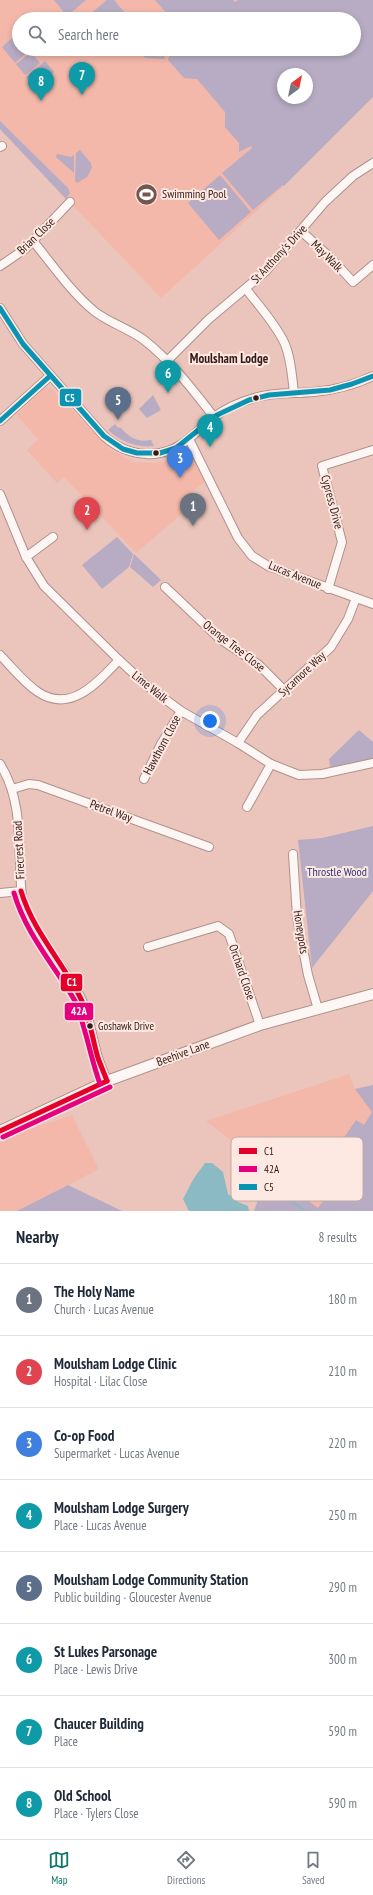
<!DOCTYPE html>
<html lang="en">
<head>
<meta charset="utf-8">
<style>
	body { margin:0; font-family:"PT Sans Narrow",sans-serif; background:#f6f6f7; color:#1f2937 }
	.compass { position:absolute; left:277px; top:68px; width:36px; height:36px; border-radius:50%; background:#fff; box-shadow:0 2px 6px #0003; rotate:33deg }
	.you { position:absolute; left:210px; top:721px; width:14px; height:14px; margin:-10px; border:3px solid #fff; border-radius:50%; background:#1a73e8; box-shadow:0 0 0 6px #1a73e833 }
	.badge { display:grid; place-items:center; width:26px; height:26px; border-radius:50%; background:#0f766e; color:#fff; font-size:13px; font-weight:700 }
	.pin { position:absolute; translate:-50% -33px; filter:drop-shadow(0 1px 2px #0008) }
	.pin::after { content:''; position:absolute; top:21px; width:14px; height:12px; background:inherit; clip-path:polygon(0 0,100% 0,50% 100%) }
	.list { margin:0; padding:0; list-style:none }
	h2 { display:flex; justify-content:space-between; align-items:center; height:52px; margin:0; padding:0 16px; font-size:17px }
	h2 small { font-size:13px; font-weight:400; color:#747a83 }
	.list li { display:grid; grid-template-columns:26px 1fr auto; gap:12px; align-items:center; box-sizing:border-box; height:72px; padding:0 16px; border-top:1px solid #e0e1e3 }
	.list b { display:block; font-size:15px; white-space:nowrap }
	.list p { margin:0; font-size:13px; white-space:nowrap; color:#747a83 }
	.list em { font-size:13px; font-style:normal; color:#747a83 }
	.icon { flex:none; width:22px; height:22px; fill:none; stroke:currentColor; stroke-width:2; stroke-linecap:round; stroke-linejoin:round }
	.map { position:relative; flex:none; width:373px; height:1211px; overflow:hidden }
	.search { position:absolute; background:#fff; box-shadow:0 2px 6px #0003; left:12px; right:12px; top:12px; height:44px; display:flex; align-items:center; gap:10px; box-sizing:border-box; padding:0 14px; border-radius:22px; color:#747a83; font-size:15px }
	.sheet { height:628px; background:#fff }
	nav { display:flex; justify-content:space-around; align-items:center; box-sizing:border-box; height:56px; border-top:1px solid #e0e1e3; background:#fff; font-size:11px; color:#747a83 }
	nav a { display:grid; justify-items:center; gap:2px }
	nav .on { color:#0f766e }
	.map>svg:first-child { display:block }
	.built { fill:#f3b8aa; fill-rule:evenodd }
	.green { fill:#b7acc3; fill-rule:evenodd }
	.water { fill:#8bbac4 }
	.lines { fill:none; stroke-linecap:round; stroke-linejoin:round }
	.stream { stroke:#8bbac4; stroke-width:2 }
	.minor-casing { stroke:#ae928b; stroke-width:10 }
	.major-casing { stroke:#ae928b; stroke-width:12 }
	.minor { stroke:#fcf6f5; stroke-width:8 }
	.major { stroke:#fcf6f5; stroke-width:10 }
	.bus-1-casing { stroke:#fee8e2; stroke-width:8 }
	.bus-2-casing { stroke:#fee8e2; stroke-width:8 }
	.bus-3-casing { stroke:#fee8e2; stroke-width:8 }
	.bus-1 { stroke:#e4002b; stroke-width:5 }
	.bus-2 { stroke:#e5007d; stroke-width:5 }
	.bus-3 { stroke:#0894b2; stroke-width:5 }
	.bus-dot { fill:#341a15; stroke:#fee8e2; stroke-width:1.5 }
	.labels { text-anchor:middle; stroke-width:4; stroke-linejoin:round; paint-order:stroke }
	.bus-label { font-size:11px; fill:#341a15; stroke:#fee8e2; text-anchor:start }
	.poi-label { font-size:12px; fill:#341a15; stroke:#fee8e2; text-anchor:start }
	.street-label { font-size:12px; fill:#341a15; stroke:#fee8e2 }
	.park-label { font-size:12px; fill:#2b3377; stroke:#fee8e2 }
	.neighbourhood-label { font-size:13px; font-weight:bold; fill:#341a15; stroke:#fee8e2 }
	.key { fill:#fee8e2; stroke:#c1aaa4; stroke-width:1 }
	.key-label { font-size:11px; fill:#341a15 }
	.line-badge { stroke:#fee8e2; stroke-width:1.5 }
	.badge-label { font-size:11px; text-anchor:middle; font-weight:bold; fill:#fff }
</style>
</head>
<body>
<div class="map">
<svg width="373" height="1211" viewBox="0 0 373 1211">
	<rect width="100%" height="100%" fill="#ebc5bc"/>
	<g class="built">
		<path d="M0 0H373V97L284 186 161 298 0 129ZM19 19H354V49H19ZM283 74H307V98H283Z"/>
		<path d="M45 388H51L110 449 134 462 153 463 171 461 185 450 193 454 206 481 190 493 197 501 136 553 64 477 57 483 27 450 38 439 16 415Z"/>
		<path d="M349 1074 355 1089 373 1085V1211H322L206 1121Z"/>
		<path d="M72 1115 99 1169 17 1211H0V1143L25 1131Z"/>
	</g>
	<g class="green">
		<path d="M54 0H86L67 16Z"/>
		<path d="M107 0H114L125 13 118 19 91 18 89 15Z"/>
		<path d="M155 0H233L235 2 238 0H373V97L284 186 283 185 253 210 222 173 252 148 251 146 239 152V143L225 127V112L197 79 184 78 168 60 171 50 354 49V19H162L167 14ZM283 74H307V98H283Z"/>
		<path d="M19 32V49H31L15 63 2 47Z"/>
		<path d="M138 49H153L160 57 163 53 165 59 145 58Z"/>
		<path d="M31 52 40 63 25 75 16 64Z"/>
		<path d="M45 61 54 72 36 88 26 77Z"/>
		<path d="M0 121 68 188 70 193 66 199 0 129Z"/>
		<path d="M80 150 91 163 92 168 87 177 77 183 75 181 76 153Z"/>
		<path d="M57 154 71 157 74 155V173L56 157Z"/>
		<path d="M220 175 251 212 219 240 188 203Z"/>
		<path d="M153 395 161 410 147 418 139 409Z"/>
		<path d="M115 424 118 428 120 427C129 437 137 443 151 440L154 446C137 448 121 442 108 430Z"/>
		<path d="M117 537 133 554 129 567 102 589 82 565Z"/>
		<path d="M134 554 161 580 153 587 130 567Z"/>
		<path d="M359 730 373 742V762L331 770 329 759Z"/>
		<path d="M373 826V891L312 968 298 840 322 838Z"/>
		<path d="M373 1085V1211H254L263 1186 272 1173 318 1208 340 1176 335 1172 333 1160 330 1158 356 1120 364 1125 372 1112 355 1089Z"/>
		<path d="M68 1185 122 1211H17Z"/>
	</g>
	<path class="water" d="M205 1163H212L223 1172 228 1194 238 1202 248 1206 249 1211H189L183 1199 194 1178Z"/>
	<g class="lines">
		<path class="stream" d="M252 1171 305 1211"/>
		<defs>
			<g id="minor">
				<path d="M0 147 2 146"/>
				<path d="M301 231 332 259 353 282 373 265"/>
				<path d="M33 241C52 264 70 291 94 311 109 323 128 328 144 340 171 361 193 390 214 417"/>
				<path d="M0 266 25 249 70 202"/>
				<path d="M246 289C259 306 274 322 284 342 291 357 292 377 294 393"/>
				<path d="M0 308 23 344 104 436C119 450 140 457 160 453 183 449 196 431 213 418 224 409 240 402 254 398 273 392 294 394 314 392 335 390 355 385 373 376"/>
				<path d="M167 361 209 319 265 272 325 202 353 176 373 163"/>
				<path d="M0 421 50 376"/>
				<path d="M189 439 238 538 252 556 268 566 373 604"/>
				<path d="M0 494 26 557 44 586 119 660 146 685 181 711 238 743 271 764 299 775 322 774 373 763"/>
				<path d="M26 557 53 537"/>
				<path d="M165 587 220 639 259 665 284 690"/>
				<path d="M328 589 342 542 322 466 373 450"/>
				<path d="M0 655C12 667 23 682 38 692 71 714 98 682 119 660"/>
				<path d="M238 743 257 715 331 647 348 619 356 598"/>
				<path d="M0 764C19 794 19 829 20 864 21 876 20 889 23 901 33 937 64 965 81 998L86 1010 98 1058 107 1081"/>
				<path d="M144 779 161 744 181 711"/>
				<path d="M12 789 29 784 38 785 209 847"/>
				<path d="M247 807 271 764"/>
				<path d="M293 854 297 917 308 975 318 1009"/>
				<path d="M0 893 21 891"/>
				<path d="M148 947 218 926 229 934 260 1025"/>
			</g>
			<path id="major" d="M0 1131 107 1081 260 1025 373 994"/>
		</defs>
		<use href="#minor" class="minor-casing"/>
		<use href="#major" class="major-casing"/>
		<use href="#minor" class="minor"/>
		<use href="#major" class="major"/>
		<defs>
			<g id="bus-1">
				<path d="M21 891C33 931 61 960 80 997 90 1016 92 1038 98 1058 101 1066 104 1073 107 1081"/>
				<path d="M0 1131 107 1081"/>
			</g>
			<g id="bus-2">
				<path d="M14 893C26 934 54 965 75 1001 86 1028 90 1056 100 1084"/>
				<path d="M3 1137 110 1087"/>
			</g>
			<g id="bus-3">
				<path d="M0 308 23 344 104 436 123 449 137 453H160L176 448 217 415 249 400 269 395 330 390 352 384 373 376"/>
				<path d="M0 421 50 376"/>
			</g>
		</defs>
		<use href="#bus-1" class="bus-1-casing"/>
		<use href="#bus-2" class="bus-2-casing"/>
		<use href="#bus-3" class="bus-3-casing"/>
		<use href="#bus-1" class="bus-1"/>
		<use href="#bus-2" class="bus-2"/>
		<use href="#bus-3" class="bus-3"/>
	</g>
	<defs>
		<symbol id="stadium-disc" viewBox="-11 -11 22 22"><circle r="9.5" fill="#74564f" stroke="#fee8e2"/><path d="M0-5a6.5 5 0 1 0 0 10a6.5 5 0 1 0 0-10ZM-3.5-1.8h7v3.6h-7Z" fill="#fff"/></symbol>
	</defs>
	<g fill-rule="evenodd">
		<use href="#stadium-disc" x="134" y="182" width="25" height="25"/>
	</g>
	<g class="bus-dot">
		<circle cx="256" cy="398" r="3.5"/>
		<circle cx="156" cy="453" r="3.5"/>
		<circle cx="90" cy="1026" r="3.5"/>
	</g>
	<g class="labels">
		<g class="bus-label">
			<text x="98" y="1030">Goshawk Drive</text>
		</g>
		<g class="poi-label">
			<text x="162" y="198">Swimming Pool</text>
		</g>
		<g class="street-label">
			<text transform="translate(36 236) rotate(-44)" y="4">Brian Close</text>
			<text transform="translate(279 254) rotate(-47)" y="4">St Anthony's Drive</text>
			<text transform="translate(327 256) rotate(45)" y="4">May Walk</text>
			<text transform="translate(332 502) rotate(75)" y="4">Cypress Drive</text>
			<text transform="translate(295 575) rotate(22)" y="4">Lucas Avenue</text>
			<text transform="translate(234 646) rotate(38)" y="4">Orange Tree Close</text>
			<text transform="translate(302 674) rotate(-43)" y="4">Sycamore Way</text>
			<text transform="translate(150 687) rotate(39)" y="4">Lime Walk</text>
			<text transform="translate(162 745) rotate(-62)" y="4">Hawthorn Close</text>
			<text transform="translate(111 811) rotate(20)" y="4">Petrel Way</text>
			<text transform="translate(19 850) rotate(-93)" y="4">Firecrest Road</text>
			<text transform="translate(301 932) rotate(81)" y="4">Honeypots</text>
			<text transform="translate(242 972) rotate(71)" y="4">Orchard Close</text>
			<text transform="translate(183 1053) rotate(-20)" y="4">Beehive Lane</text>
		</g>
		<g class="park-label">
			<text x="337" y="876">Throstle Wood</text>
		</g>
		<g class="neighbourhood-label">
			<text x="229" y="363">Moulsham Lodge</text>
		</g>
	</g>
	<rect x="231" y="1137" width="132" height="64" rx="6" class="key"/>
	<rect x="239" y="1148" width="18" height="6" fill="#e4002b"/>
	<rect x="239" y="1166" width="18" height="6" fill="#e5007d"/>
	<rect x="239" y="1184" width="18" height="6" fill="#0894b2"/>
	<g class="key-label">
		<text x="264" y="1155">C1</text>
		<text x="264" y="1173">42A</text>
		<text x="264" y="1191">C5</text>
	</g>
	<g class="line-badge">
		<rect x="59" y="388" width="23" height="19" rx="4" fill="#0894b2"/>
		<rect x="60" y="973" width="23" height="19" rx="4" fill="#e4002b"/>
		<rect x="64" y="1002" width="30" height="19" rx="4" fill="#e5007d"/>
	</g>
	<g class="badge-label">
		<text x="70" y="402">C5</text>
		<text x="72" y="986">C1</text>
		<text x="79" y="1015">42A</text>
	</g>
</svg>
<svg class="compass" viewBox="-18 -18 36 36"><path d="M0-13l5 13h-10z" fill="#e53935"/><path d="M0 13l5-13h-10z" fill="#747a83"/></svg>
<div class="you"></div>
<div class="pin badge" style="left:193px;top:526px;background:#6b7280">1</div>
<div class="pin badge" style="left:87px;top:530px;background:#e0444e">2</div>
<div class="pin badge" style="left:180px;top:478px;background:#3f7fe0">3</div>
<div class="pin badge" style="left:210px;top:447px;background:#0f9aa8">4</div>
<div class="pin badge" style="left:118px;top:420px;background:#5c6f8a">5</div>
<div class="pin badge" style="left:168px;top:393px;background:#0f9aa8">6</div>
<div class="pin badge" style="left:82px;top:95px;background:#0f9aa8">7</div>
<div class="pin badge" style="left:41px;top:101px;background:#0f9aa8">8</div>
<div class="search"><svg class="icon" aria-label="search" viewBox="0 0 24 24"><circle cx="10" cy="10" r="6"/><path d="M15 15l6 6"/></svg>Search here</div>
</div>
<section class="sheet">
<h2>Nearby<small>8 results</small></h2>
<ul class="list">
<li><span class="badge" style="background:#6b7280">1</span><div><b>The Holy Name</b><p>Church · Lucas Avenue</p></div><em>180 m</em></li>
<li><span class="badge" style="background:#e0444e">2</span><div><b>Moulsham Lodge Clinic</b><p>Hospital · Lilac Close</p></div><em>210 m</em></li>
<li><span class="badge" style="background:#3f7fe0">3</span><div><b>Co-op Food</b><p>Supermarket · Lucas Avenue</p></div><em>220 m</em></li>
<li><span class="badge" style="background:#0f9aa8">4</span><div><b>Moulsham Lodge Surgery</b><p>Place · Lucas Avenue</p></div><em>250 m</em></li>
<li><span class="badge" style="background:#5c6f8a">5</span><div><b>Moulsham Lodge Community Station</b><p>Public building · Gloucester Avenue</p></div><em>290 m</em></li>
<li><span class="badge" style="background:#0f9aa8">6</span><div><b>St Lukes Parsonage</b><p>Place · Lewis Drive</p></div><em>300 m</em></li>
<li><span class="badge" style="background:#0f9aa8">7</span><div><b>Chaucer Building</b><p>Place</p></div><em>590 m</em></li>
<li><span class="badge" style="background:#0f9aa8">8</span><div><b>Old School</b><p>Place · Tylers Close</p></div><em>590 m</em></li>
</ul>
</section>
<nav>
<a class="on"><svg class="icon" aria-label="map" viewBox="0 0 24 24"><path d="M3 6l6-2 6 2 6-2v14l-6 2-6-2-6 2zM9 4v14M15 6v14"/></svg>Map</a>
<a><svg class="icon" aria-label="directions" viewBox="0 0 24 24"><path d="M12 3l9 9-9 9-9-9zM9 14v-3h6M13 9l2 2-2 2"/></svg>Directions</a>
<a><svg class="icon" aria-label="saved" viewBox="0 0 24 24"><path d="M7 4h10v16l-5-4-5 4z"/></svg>Saved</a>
</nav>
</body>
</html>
